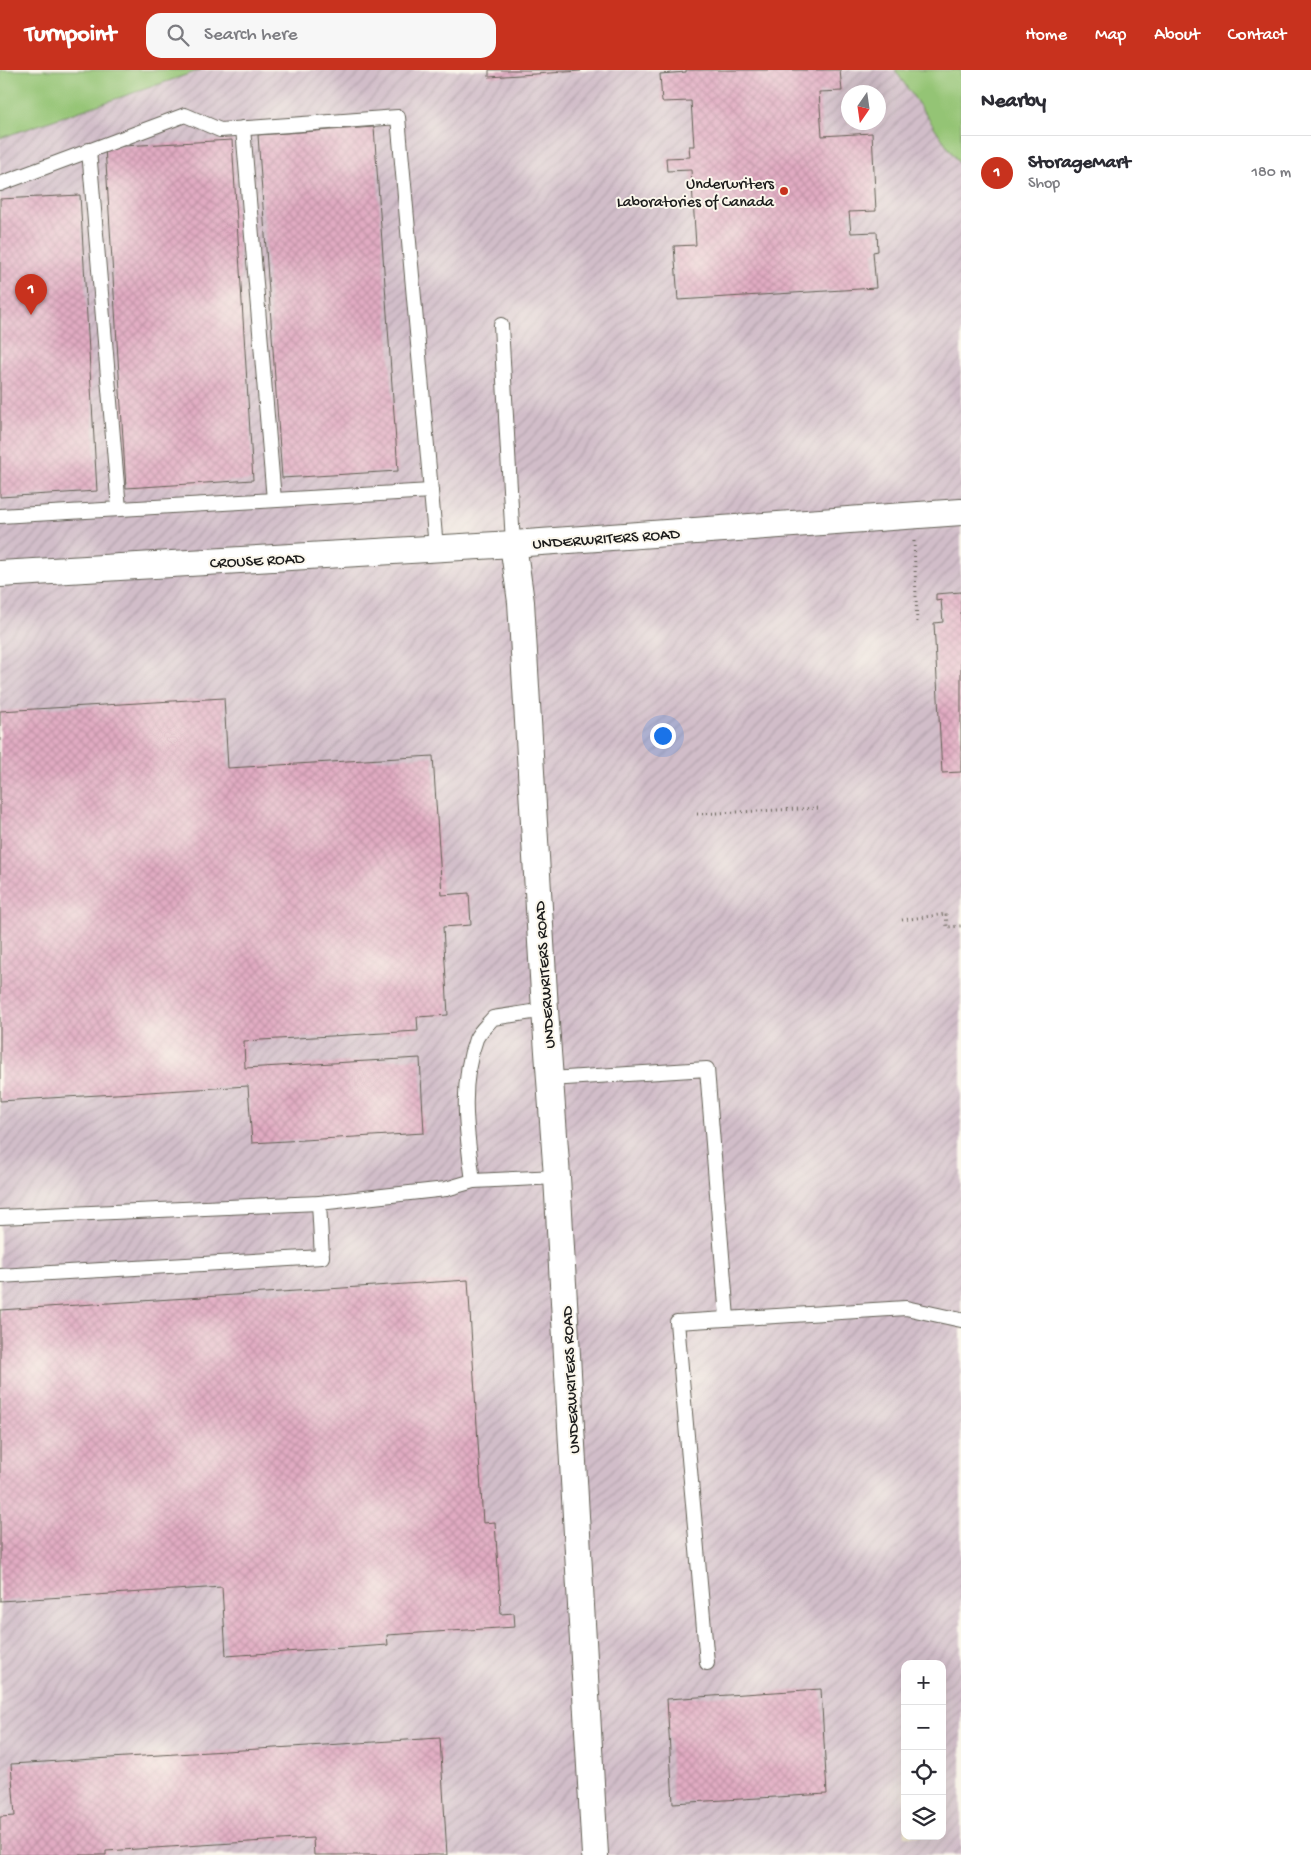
<!DOCTYPE html>
<html lang="en">
<head>
<meta charset="utf-8">
<style>
	body { margin:0; font-family:"Gochi Hand",sans-serif; background:#f7f7f7; color:#2b2b33 }
	.controls { position:absolute; right:15px; bottom:15px; display:grid; overflow:hidden; border-radius:10px; box-shadow:0 5px 20px #0002 }
	.controls button { width:45px; height:45px; display:grid; place-items:center; padding:0; border:0; border-bottom:1px solid #e1e1e2; background:#fff; color:#2b2b33; font:25px sans-serif }
	.compass { position:absolute; left:841px; top:15px; width:45px; height:45px; border-radius:50%; background:#fff; box-shadow:0 5px 20px #0002; rotate:193deg }
	.you { position:absolute; left:662px; top:665px; width:18px; height:18px; margin:-12px; border:4px solid #fff; border-radius:50%; background:#1a73e8; box-shadow:0 0 0 8px #1a73e833 }
	.badge { display:grid; place-items:center; width:32px; height:32px; border-radius:50%; background:#c8321e; color:#fff; font-size:16px; font-weight:700 }
	.pin { position:absolute; translate:-50% -41px; filter:drop-shadow(0 1px 2px #0008) }
	.pin::after { content:''; position:absolute; top:26px; width:18px; height:15px; background:inherit; clip-path:polygon(0 0,100% 0,50% 100%) }
	.list { margin:0; padding:0; list-style:none }
	h2 { display:flex; justify-content:space-between; align-items:center; height:65px; margin:0; padding:0 20px; font-size:21px }
	h2 small { font-size:16px; font-weight:400; color:#7c7c81 }
	.list li { display:grid; grid-template-columns:32px 1fr auto; gap:15px; align-items:center; box-sizing:border-box; height:75px; padding:0 20px; border-top:1px solid #e1e1e2 }
	.list b { display:block; font-size:19px; white-space:nowrap }
	.list p { margin:0; font-size:16px; white-space:nowrap; color:#7c7c81 }
	.list em { font-size:16px; font-style:normal; color:#7c7c81 }
	.icon { flex:none; width:28px; height:28px; fill:none; stroke:currentColor; stroke-width:2; stroke-linecap:round; stroke-linejoin:round }
	.map { position:relative; flex:none; width:961px; height:1785px; overflow:hidden }
	header { display:flex; align-items:center; gap:30px; box-sizing:border-box; height:70px; padding:0 25px; background:#c8321e; color:#fff }
	header strong { font-size:24px }
	nav { display:flex; gap:28px; margin-inline-start:auto; font-size:18px }
	.search { width:350px; height:45px; background:#f7f7f7; display:flex; align-items:center; gap:12px; box-sizing:border-box; padding:0 18px; border-radius:15px; color:#7c7c81; font-size:19px }
	main { display:flex }
	aside { flex:1; background:#fff }
	.map>svg:first-child { display:block }
	.industrial { fill:url(#industrial-furrows); fill-rule:evenodd }
	.grass { fill:#94c474; stroke:#587048 }
	.building { fill:url(#building-cross-hatch) }
	.lines { fill:none; stroke-linecap:round; stroke-linejoin:round }
	.service-casing { stroke:#646156; stroke-width:16 }
	.minor-casing { stroke:#646156; stroke-width:28 }
	.path { stroke:#646156; stroke-width:3; stroke-dasharray:1 4; stroke-linecap:butt }
	.service { stroke:#fff; stroke-width:14 }
	.minor { stroke:#fff; stroke-width:26 }
	.poi-dot { fill:#c8321e; stroke:#fbf7ec; stroke-width:2 }
	.labels { text-anchor:middle; stroke-width:4; stroke-linejoin:round; paint-order:stroke }
	.poi-label { font-size:16px; fill:#1c1c1c; stroke:#fbf7ec; text-anchor:end }
	.street-label { font-size:16px; fill:#1c1c1c; stroke:#fbf7ec }
</style>
</head>
<body>
<header>
<strong>Turnpoint</strong>
<div class="search"><svg class="icon" aria-label="search" viewBox="0 0 24 24"><circle cx="10" cy="10" r="6"/><path d="M15 15l6 6"/></svg>Search here</div>
<nav><a>Home</a><a>Map</a><a>About</a><a>Contact</a></nav>
</header>
<main>
<div class="map">
<svg width="961" height="1785" viewBox="0 0 961 1785">
	<defs>
		<pattern id="industrial-furrows" width="10" height="10" patternUnits="userSpaceOnUse" patternTransform="scale(1.25)"><rect width="10" height="10" fill="#d1bdc9"/><path d="M-1 1l2-2M0 10L10 0M9 11l2-2" fill="none" stroke="#b3a2ac"/></pattern>
		<pattern id="building-cross-hatch" width="8" height="8" patternUnits="userSpaceOnUse" patternTransform="scale(1.25)"><rect width="8" height="8" fill="#e1abc2"/><path d="M0 0l8 8M0 8l8-8" fill="none" stroke="#c093a6"/></pattern>
	</defs>
	<rect width="100%" height="100%" fill="#fbf7ec"/>
	<filter id="ink" filterUnits="userSpaceOnUse"><feTurbulence type="fractalNoise" baseFrequency=".02" numOctaves="2"/><feDisplacementMap in="SourceGraphic" scale="10" xChannelSelector="R" yChannelSelector="G"/><feConvolveMatrix kernelMatrix="1 2 1 2 8 2 1 2 1" color-interpolation-filters="sRGB"/></filter>
	<filter id="wash" filterUnits="userSpaceOnUse"><feTurbulence type="fractalNoise" baseFrequency=".0096" numOctaves="4" result="noise"/><feDisplacementMap in="SourceGraphic" scale="20" xChannelSelector="R" yChannelSelector="G"/><feGaussianBlur stdDeviation="1.12" result="paint"/><feColorMatrix in="noise" values="0 0 0 0 0 0 0 0 0 0 0 0 0 0 0 0 0 1.4 0 .05"/><feComposite in="paint" operator="in"/></filter>
	<g filter="url(#wash)">
		<rect width="100%" height="100%" fill="#ebe2c1"/>
		<path class="industrial" d="M201 0H895L961 96V1785H0V68ZM848 22H878V52H848ZM905 1594H942V1766H905Z"/>
		<g class="grass">
			<path d="M0 0H201L0 68Z"/>
			<path d="M895 0H961V96Z"/>
		</g>
		<g id="blocks">
			<g class="building">
				<path d="M489 0H581V1L489 7Z"/>
				<path d="M686 0H840L842 21 819 22 822 66 872 63 876 141 849 142 851 163 877 162 878 181 873 182 876 218 678 230 674 176 696 175 691 100 667 101 666 88 690 87 689 76H694L691 31 662 32 660 4 686 2Z"/>
				<path d="M374 57 398 401 282 408 258 65Z"/>
				<path d="M232 70 253 410 126 418 105 77Z"/>
				<path d="M80 125 97 421 0 427V129Z"/>
				<path d="M961 522V702L942 703 934 553 943 552 941 530 936 531V524Z"/>
				<path d="M224 628 228 698 433 686 442 825 469 823 471 855 443 857 448 945 417 947 418 961 244 971 245 998 420 988 424 1063 252 1073 248 1016 0 1031V641Z"/>
				<path d="M468 1210 483 1453 495 1452 501 1544 514 1543 515 1557 387 1565 388 1575 226 1586 222 1517 0 1531V1240Z"/>
				<path d="M821 1619 827 1724 673 1733 667 1629Z"/>
				<path d="M440 1668 447 1785H314L313 1768 106 1781V1785H0V1747L15 1746 11 1694Z"/>
			</g>
		</g>
	</g>
	<g filter="url(#ink)">
		<use href="#blocks" fill-opacity="0" stroke="#646156" stroke-width="1"/>
		<g class="lines">
			<defs>
				<g id="service">
					<path d="M243 58 274 430"/>
					<path d="M89 80 119 439"/>
					<path d="M0 114 185 45 220 60 398 47 436 478"/>
					<path d="M501 255 513 474"/>
					<path d="M0 446 431 421"/>
					<path d="M550 1009 707 999 727 1248"/>
					<path d="M473 1111C467 1065 459 1015 476 969 479 962 488 954 493 948L545 940"/>
					<path d="M0 1147 319 1133 446 1119 473 1111 557 1107"/>
					<path d="M0 1206 322 1187 319 1133"/>
					<path d="M707 1593 677 1252 906 1238 961 1250"/>
				</g>
				<g id="minor">
					<path d="M513 474 521 532 545 940 557 1107 595 1785"/>
					<path d="M0 504 513 474 961 442"/>
				</g>
			</defs>
			<use href="#service" class="service-casing"/>
			<use href="#minor" class="minor-casing"/>
			<g class="path">
				<path d="M914 471 917 553"/>
				<path d="M697 744 820 738"/>
				<path d="M902 850 946 844 947 857 961 856"/>
			</g>
			<use href="#service" class="service"/>
			<use href="#minor" class="minor"/>
		</g>
	</g>
	<circle class="poi-dot" cx="784" cy="121" r="5"/>
	<g class="labels">
		<g class="poi-label">
			<text x="774" y="118">Underwriters<tspan x="774" dy="18">Laboratories of Canada</tspan></text>
		</g>
		<g class="street-label">
			<text transform="translate(606 467) rotate(-4)" y="6">UNDERWRITERS ROAD</text>
			<text transform="translate(257 489) rotate(-3)" y="6">CROUSE ROAD</text>
			<text transform="translate(543 905) rotate(-94)" y="6">UNDERWRITERS ROAD</text>
			<text transform="translate(569 1310) rotate(-93)" y="6">UNDERWRITERS ROAD</text>
		</g>
	</g>
</svg>
<div class="controls">
<button>+</button>
<button>−</button>
<button><svg class="icon" aria-label="locate" viewBox="0 0 24 24"><circle cx="12" cy="12" r="6"/><path d="M12 2v4M12 18v4M2 12h4M18 12h4"/></svg></button>
<button><svg class="icon" aria-label="layers" viewBox="0 0 24 24"><path d="M12 4l9 5-9 5-9-5zM3 14l9 5 9-5"/></svg></button>
</div>
<svg class="compass" viewBox="-18 -18 36 36"><path d="M0-13l5 13h-10z" fill="#e53935"/><path d="M0 13l5-13h-10z" fill="#7c7c81"/></svg>
<div class="you"></div>
<div class="pin badge" style="left:31px;top:245px">1</div>
</div>
<aside>
<h2>Nearby<small></small></h2>
<ul class="list">
<li><span class="badge">1</span><div><b>StorageMart</b><p>Shop</p></div><em>180 m</em></li>
</ul>
</aside>
</main>
</body>
</html>
